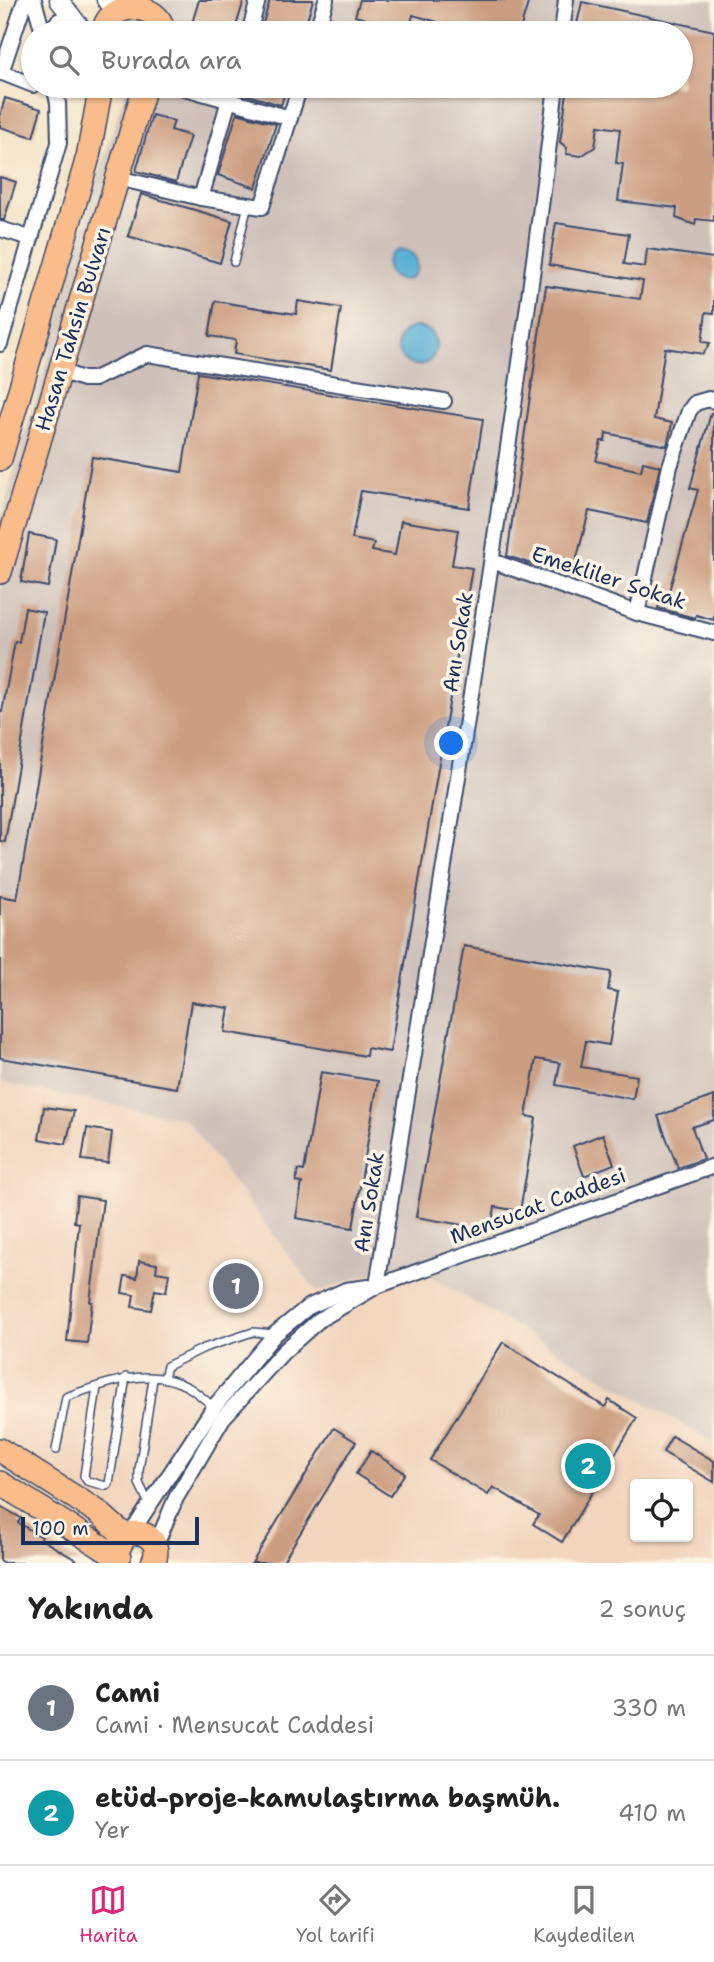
<!DOCTYPE html>
<html lang="tr">
<head>
<meta charset="utf-8">
<style>
	body { margin:0; font-family:"Shantell Sans",sans-serif; background:#f2f2f2; color:#222 }
	.controls { position:absolute; right:21px; bottom:21px; display:grid; overflow:hidden; border-radius:7px; box-shadow:0 2px 5px #0004 }
	.controls button { width:63px; height:63px; display:grid; place-items:center; padding:0; border:0; border-bottom:2px solid #e0e0e0; background:#fff; color:#222; font:35px sans-serif }
	.scale { position:absolute; left:21px; bottom:18px; width:178px; box-sizing:border-box; padding-left:7px; border:4px solid #1b2f5e; border-top:0; font-size:19px; line-height:24px; white-space:nowrap; color:#1b2f5e; -webkit-text-stroke:5px #fcf5e5; paint-order:stroke }
	.you { position:absolute; left:452px; top:744px; width:24px; height:24px; margin:-18px; border:5px solid #fff; border-radius:50%; background:#1a73e8; box-shadow:0 0 0 10px #1a73e833 }
	.badge { display:grid; place-items:center; width:46px; height:46px; border-radius:50%; background:#db2777; color:#fff; font-size:23px; font-weight:700 }
	.pin { position:absolute; translate:-50% -50%; border:4px solid #fff; box-shadow:0 2px 7px #0006 }
	.list { margin:0; padding:0; list-style:none }
	h2 { display:flex; justify-content:space-between; align-items:center; height:91px; margin:0; padding:0 28px; font-size:30px }
	h2 small { font-size:23px; font-weight:400; color:#767676 }
	.list li { display:grid; grid-template-columns:46px 1fr auto; gap:21px; align-items:center; box-sizing:border-box; height:105px; padding:0 28px; border-top:2px solid #e0e0e0 }
	.list b { display:block; font-size:26px; white-space:nowrap }
	.list p { margin:0; font-size:23px; white-space:nowrap; color:#767676 }
	.list em { font-size:23px; font-style:normal; color:#767676 }
	.icon { flex:none; width:38px; height:38px; fill:none; stroke:currentColor; stroke-width:2; stroke-linecap:round; stroke-linejoin:round }
	.map { position:relative; flex:none; width:714px; height:1563px; overflow:hidden }
	.search { position:absolute; background:#fff; box-shadow:0 2px 5px #0004; left:21px; right:21px; top:21px; height:77px; display:flex; align-items:center; gap:18px; box-sizing:border-box; padding:0 24px; border-radius:38px; color:#767676; font-size:26px }
	.sheet { height:301px; background:#fff }
	nav { display:flex; justify-content:space-around; align-items:center; box-sizing:border-box; height:98px; border-top:2px solid #e0e0e0; background:#fff; font-size:19px; color:#767676 }
	nav a { display:grid; justify-items:center; gap:4px }
	nav .on { color:#db2777 }
	.map>svg:first-child { display:block }
	.built { fill:#f2d5bd; fill-rule:evenodd }
	.industrial { fill:#cfc1ba }
	.water { fill:#58b0d5; stroke:#3a709a; stroke-width:2 }
	.building { fill:#cc9e81 }
	.lines { fill:none; stroke-linecap:round; stroke-linejoin:round }
	.service-casing { stroke:#3b4a6d; stroke-width:10 }
	.minor-casing { stroke:#3b4a6d; stroke-width:18 }
	.tertiary-casing { stroke:#3b4a6d; stroke-width:21 }
	.primary-casing { stroke:#3b4a6d; stroke-width:26 }
	.service { stroke:#fff; stroke-width:7 }
	.minor { stroke:#fff; stroke-width:14 }
	.tertiary { stroke:#fff; stroke-width:18 }
	.primary { stroke:#f9bc8a; stroke-width:23 }
	.labels { text-anchor:middle; stroke-width:7; stroke-linejoin:round; paint-order:stroke }
	.street-label { font-size:21px; fill:#1b2f5e; stroke:#fcf5e5 }
</style>
</head>
<body>
<div class="map">
<svg width="714" height="1563" viewBox="0 0 714 1563">
	<rect width="100%" height="100%" fill="#fcf5e5"/>
	<filter id="ink" filterUnits="userSpaceOnUse"><feTurbulence type="fractalNoise" baseFrequency=".0143" numOctaves="2"/><feDisplacementMap in="SourceGraphic" scale="14" xChannelSelector="R" yChannelSelector="G"/><feConvolveMatrix kernelMatrix="1 2 1 2 8 2 1 2 1" color-interpolation-filters="sRGB"/></filter>
	<filter id="wash" filterUnits="userSpaceOnUse"><feTurbulence type="fractalNoise" baseFrequency=".00686" numOctaves="4" result="noise"/><feDisplacementMap in="SourceGraphic" scale="28" xChannelSelector="R" yChannelSelector="G"/><feGaussianBlur stdDeviation="1.57" result="paint"/><feColorMatrix in="noise" values="0 0 0 0 0 0 0 0 0 0 0 0 0 0 0 0 0 1.4 0 .05"/><feComposite in="paint" operator="in"/></filter>
	<g filter="url(#wash)">
		<rect width="100%" height="100%" fill="#f3e2c5"/>
		<path class="built" d="M0 1083 185 1119 317 1292 404 1262 714 1443V1563H153L137 1550 0 1466ZM635 1484H688V1537H635Z"/>
		<path class="industrial" d="M157 0H714V1443L405 1262 317 1292 185 1119 0 1083V520L53 337 90 202 127 86H681V33H145Z"/>
		<g class="water">
			<circle cx="402" cy="265" r="15"/>
			<circle cx="417" cy="346" r="19"/>
		</g>
		<g id="blocks">
			<g class="building">
				<path d="M199 0H244L234 33H189Z"/>
				<path d="M270 0H313L303 33H260Z"/>
				<path d="M360 0H529L519 33H476L413 15 409 31 355 16Z"/>
				<path d="M582 2 714 31V221L696 219 695 225 676 218 677 208 618 201 623 164 616 163 620 129 598 126 595 147 581 156 566 154 567 148 560 142 568 86H681V33H575Z"/>
				<path d="M243 86H287L281 105 241 93Z"/>
				<path d="M5 98 41 109 33 137 0 127V116Z"/>
				<path d="M237 113 276 124 256 188 218 175Z"/>
				<path d="M152 115 174 121 171 130 190 136 176 182 136 171Z"/>
				<path d="M0 177 16 182 4 220H0Z"/>
				<path d="M141 194 232 221 220 263 128 236Z"/>
				<path d="M556 223 629 234 624 264 645 267 647 249 714 258V313L706 312 702 342 710 343 703 354 665 348 654 419 672 423 667 446 606 433 605 441H601L596 461 641 471 643 462 660 466 647 523 589 511 572 577 507 556 546 286 640 299 643 281 549 265Z"/>
				<path d="M215 301 296 314 298 301 341 308 331 370 234 354 236 340 209 336Z"/>
				<path d="M198 373 483 419 469 508 361 491 352 539 374 543 372 551 395 555 401 521 458 530 452 565 472 568 390 1052 367 1048 366 1056 225 1032 229 1008 191 1002 177 1088 0 1058V896L17 899 92 457 182 472Z"/>
				<path d="M711 413H714V620L696 615 695 618 658 608 663 590 669 591 698 490 690 488Z"/>
				<path d="M29 534 56 539 48 587 21 582Z"/>
				<path d="M25 608 44 612 5 842 0 841V711L2 712 15 641 19 642Z"/>
				<path d="M464 946 611 972 608 990 618 992 609 1045 586 1041 581 1067 637 1076 633 1099 556 1085 560 1063 536 1059 526 1116 536 1118 520 1211 495 1207 493 1218 474 1227 416 1217Z"/>
				<path d="M321 1072 378 1081 353 1228 296 1218 302 1183 296 1182 298 1170 304 1171Z"/>
				<path d="M714 1096V1120L692 1127 703 1159 678 1168 658 1116Z"/>
				<path d="M44 1107 74 1111 66 1144 39 1139Z"/>
				<path d="M87 1128 112 1132 108 1163 82 1160Z"/>
				<path d="M603 1134 614 1164 584 1176 573 1146Z"/>
				<path d="M77 1196 103 1200 90 1302H92L87 1343 67 1341 79 1223 74 1222Z"/>
				<path d="M139 1261 157 1264 156 1272 169 1274 166 1292 155 1290 151 1310 132 1307 134 1295 122 1293 125 1276 137 1278Z"/>
				<path d="M221 1271 253 1274 251 1300 219 1298Z"/>
				<path d="M503 1342 605 1407 609 1400 637 1418 562 1542 533 1524 539 1515 493 1487 488 1495 430 1460Z"/>
				<path d="M334 1428 356 1442 282 1563H252Z"/>
				<path d="M672 1436 714 1461V1482L663 1452Z"/>
				<path d="M371 1451 405 1473 390 1496 356 1474Z"/>
				<path d="M0 1506 21 1518 18 1523 42 1537 41 1539 81 1563H4L0 1560Z"/>
			</g>
		</g>
	</g>
	<g filter="url(#ink)">
		<use href="#blocks" fill-opacity="0" stroke="#3b4a6d" stroke-width="2"/>
		<g class="lines">
			<defs>
				<g id="service">
					<path d="M234 262 248 205"/>
					<path d="M164 1378 167 1366 204 1348 253 1332 275 1334"/>
					<path d="M97 1387 84 1476 87 1481 106 1486 109 1484 126 1377"/>
					<path d="M56 1450 66 1397C103 1384 150 1365 188 1387 197 1392 205 1400 214 1407"/>
					<path d="M149 1504 139 1483V1470L153 1379"/>
				</g>
				<g id="minor">
					<path d="M34 0 43 33"/>
					<path d="M50 33 58 21 71 16"/>
					<path d="M249 33 258 0"/>
					<path d="M316 33 326 0"/>
					<path d="M562 33 566 0"/>
					<path d="M0 72 33 85"/>
					<path d="M1 73 25 0"/>
					<path d="M178 86 290 118"/>
					<path d="M118 178 201 198 262 207 300 86"/>
					<path d="M201 198 233 86"/>
					<path d="M0 229 30 238"/>
					<path d="M0 344 59 143 58 103 54 86"/>
					<path d="M60 371 83 379H94L147 354 444 401"/>
					<path d="M492 561 637 613 714 633"/>
					<path d="M637 613 670 466 689 411 695 403 709 399 714 401"/>
					<path d="M377 1286C440 887 508 488 556 86"/>
					<path d="M131 1533 214 1407 275 1334 308 1307 346 1290 368 1287"/>
					<path d="M156 1545 176 1498 223 1418 283 1352 319 1320 377 1286 714 1166"/>
				</g>
				<g id="tertiary">
					<path d="M59 0 83 31 87 33"/>
					<path d="M106 0 116 6"/>
				</g>
				<g id="primary">
					<path d="M104 33C105 0 162 0 163 33"/>
					<path d="M0 459 88 157 101 86"/>
					<path d="M0 572 145 86"/>
					<path d="M0 1450 98 1512 125 1536"/>
					<path d="M0 1483 119 1558"/>
					<path d="M118 1549 125 1536C145 1526 163 1543 153 1563"/>
				</g>
			</defs>
			<use href="#service" class="service-casing"/>
			<use href="#minor" class="minor-casing"/>
			<use href="#tertiary" class="tertiary-casing"/>
			<use href="#primary" class="primary-casing"/>
			<use href="#service" class="service"/>
			<use href="#minor" class="minor"/>
			<use href="#tertiary" class="tertiary"/>
			<use href="#primary" class="primary"/>
		</g>
	</g>
	<g class="labels">
		<g class="street-label">
			<text transform="translate(73 329) rotate(-73)" y="7">Hasan Tahsin Bulvarı</text>
			<text transform="translate(609 578) rotate(18)" y="7">Emekliler Sokak</text>
			<text transform="translate(458 642) rotate(-81)" y="7">Anı Sokak</text>
			<text transform="translate(369 1202) rotate(-81)" y="7">Anı Sokak</text>
			<text transform="translate(538 1206) rotate(-20)" y="7">Mensucat Caddesi</text>
		</g>
	</g>
</svg>
<div class="controls">
<button><svg class="icon" aria-label="locate" viewBox="0 0 24 24"><circle cx="12" cy="12" r="6"/><path d="M12 2v4M12 18v4M2 12h4M18 12h4"/></svg></button>
</div>
<div class="scale">100 m</div>
<div class="you"></div>
<div class="pin badge" style="left:236px;top:1286px;background:#6b7280">1</div>
<div class="pin badge" style="left:588px;top:1466px;background:#0f9aa8">2</div>
<div class="search"><svg class="icon" aria-label="search" viewBox="0 0 24 24"><circle cx="10" cy="10" r="6"/><path d="M15 15l6 6"/></svg>Burada ara</div>
</div>
<section class="sheet">
<h2>Yakında<small>2 sonuç</small></h2>
<ul class="list">
<li><span class="badge" style="background:#6b7280">1</span><div><b>Cami</b><p>Cami · Mensucat Caddesi</p></div><em>330 m</em></li>
<li><span class="badge" style="background:#0f9aa8">2</span><div><b>etüd-proje-kamulaştırma başmüh.</b><p>Yer</p></div><em>410 m</em></li>
</ul>
</section>
<nav>
<a class="on"><svg class="icon" aria-label="map" viewBox="0 0 24 24"><path d="M3 6l6-2 6 2 6-2v14l-6 2-6-2-6 2zM9 4v14M15 6v14"/></svg>Harita</a>
<a><svg class="icon" aria-label="directions" viewBox="0 0 24 24"><path d="M12 3l9 9-9 9-9-9zM9 14v-3h6M13 9l2 2-2 2"/></svg>Yol tarifi</a>
<a><svg class="icon" aria-label="saved" viewBox="0 0 24 24"><path d="M7 4h10v16l-5-4-5 4z"/></svg>Kaydedilen</a>
</nav>
</body>
</html>
